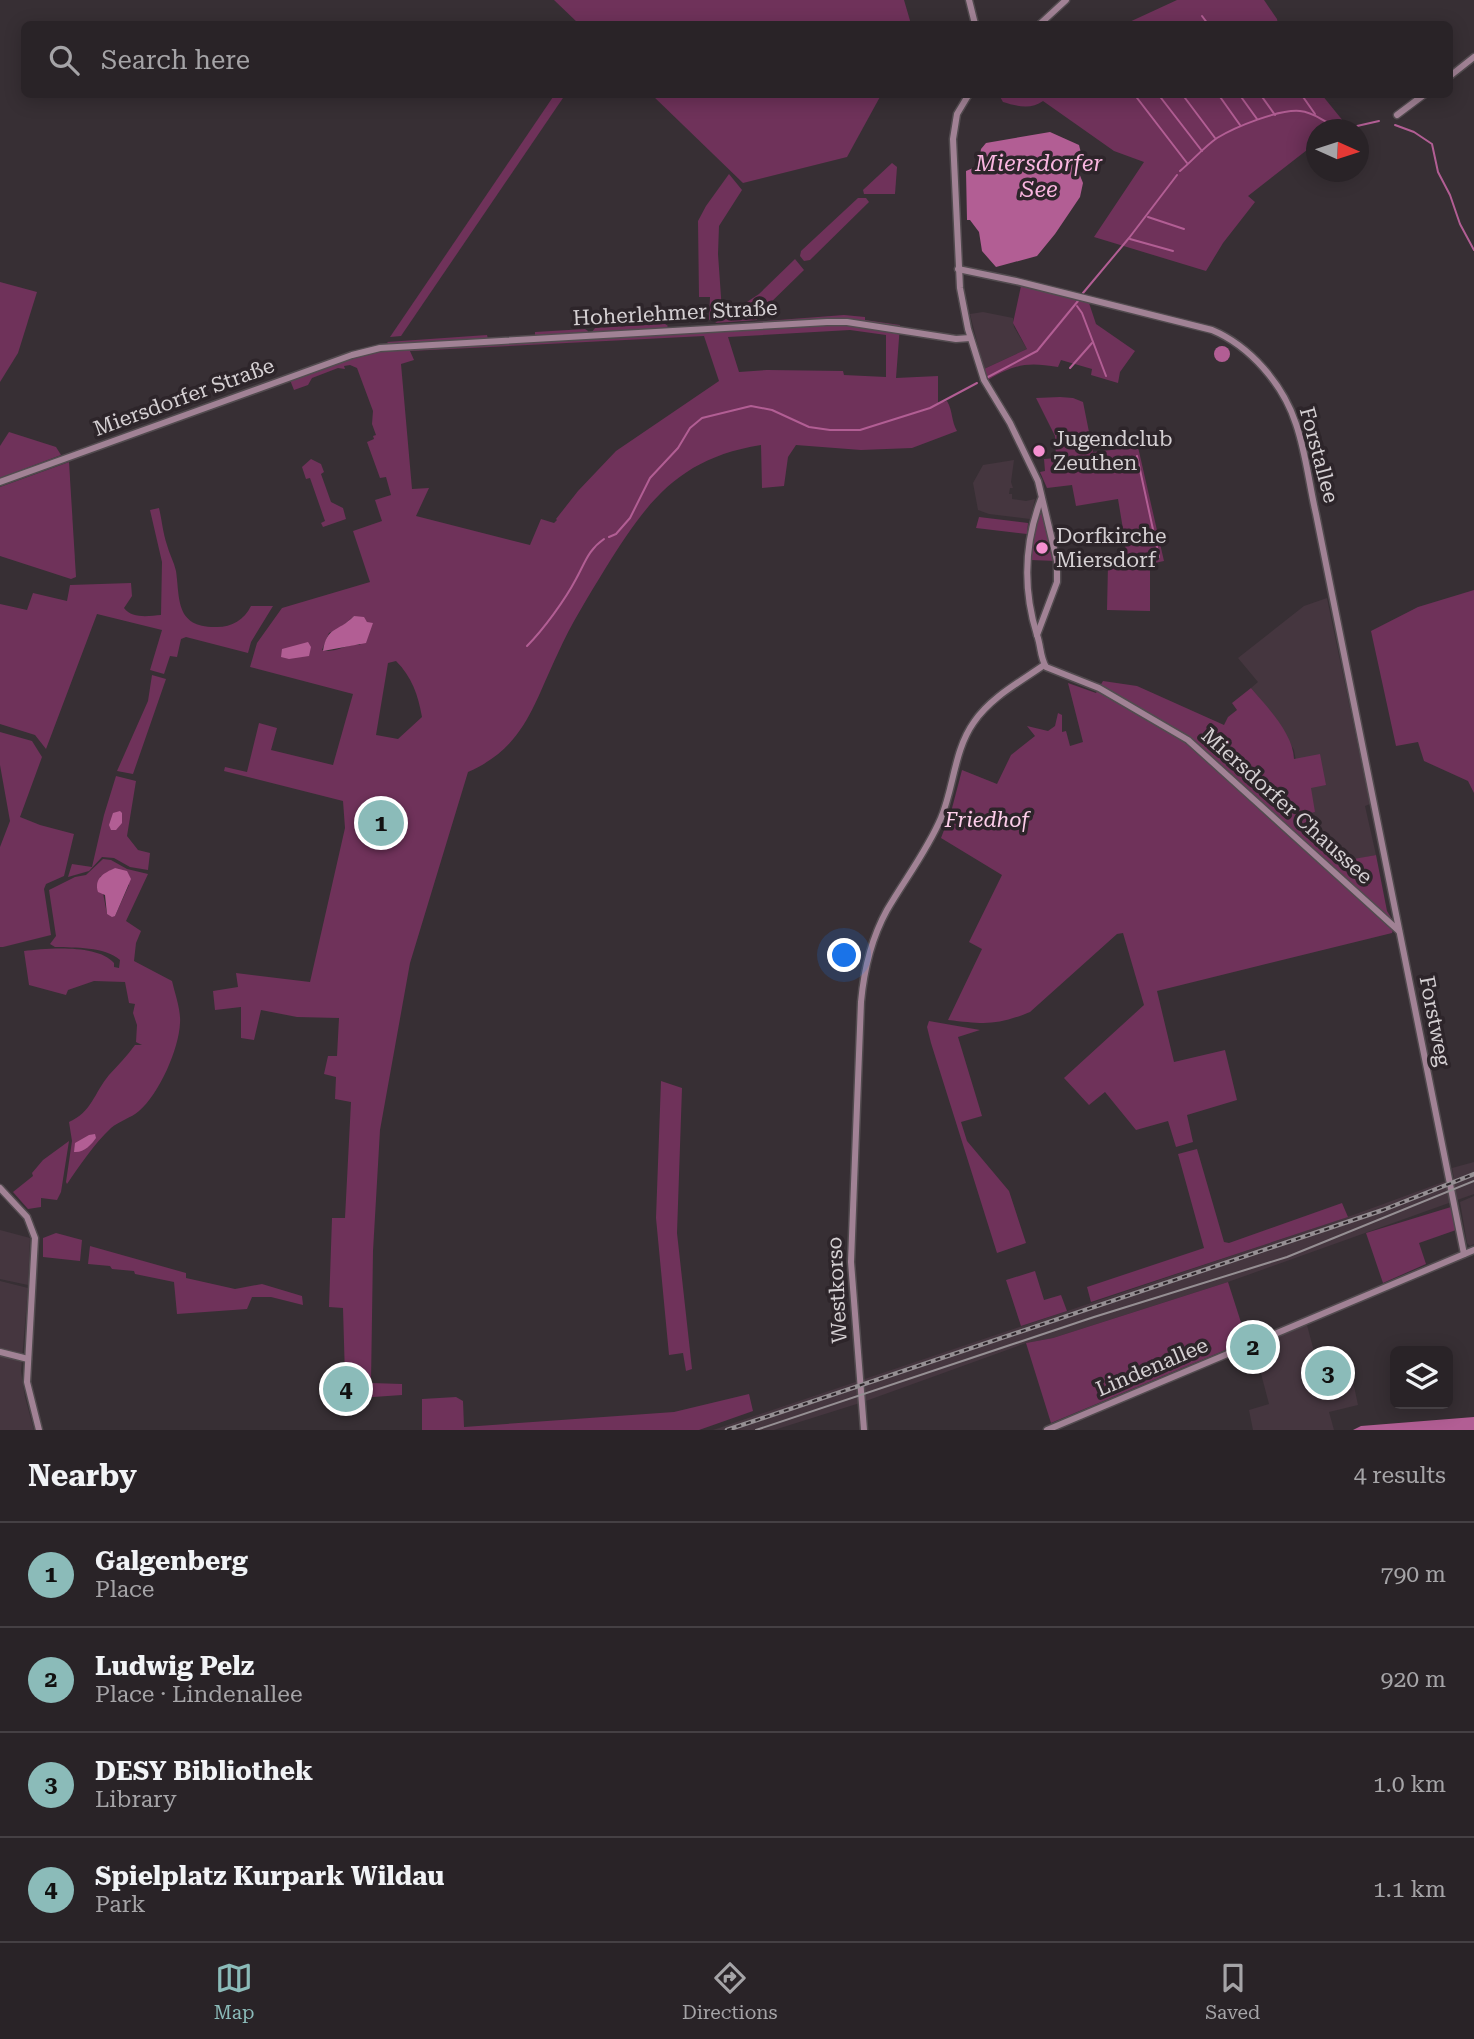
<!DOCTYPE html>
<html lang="en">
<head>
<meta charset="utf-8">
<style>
	body { margin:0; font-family:"Roboto Serif",serif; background:#312b2f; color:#f1f3f6 }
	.controls { position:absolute; right:21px; bottom:21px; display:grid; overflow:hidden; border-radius:10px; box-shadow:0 4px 18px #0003 }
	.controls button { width:63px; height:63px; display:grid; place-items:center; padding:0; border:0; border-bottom:2px solid #454044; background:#292327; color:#f1f3f6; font:35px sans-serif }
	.compass { position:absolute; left:1306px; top:119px; width:63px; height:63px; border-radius:50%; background:#292327; box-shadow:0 4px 18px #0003; rotate:93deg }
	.you { position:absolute; left:845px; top:956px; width:24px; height:24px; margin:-18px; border:5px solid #fff; border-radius:50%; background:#1a73e8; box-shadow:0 0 0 10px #1a73e833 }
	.badge { display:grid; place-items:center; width:46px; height:46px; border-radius:50%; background:#8bbbb9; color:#111; font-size:23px; font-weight:700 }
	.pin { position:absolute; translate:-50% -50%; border:4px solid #fff; box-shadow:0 2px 7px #0006 }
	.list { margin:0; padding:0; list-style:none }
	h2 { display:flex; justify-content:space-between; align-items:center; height:91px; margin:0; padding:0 28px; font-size:30px }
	h2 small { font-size:23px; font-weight:400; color:#a5a4a7 }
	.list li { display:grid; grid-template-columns:46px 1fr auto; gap:21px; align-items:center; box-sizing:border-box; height:105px; padding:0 28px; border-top:2px solid #454044 }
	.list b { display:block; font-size:26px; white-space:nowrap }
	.list p { margin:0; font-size:23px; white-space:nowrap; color:#a5a4a7 }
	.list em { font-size:23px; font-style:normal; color:#a5a4a7 }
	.icon { flex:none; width:38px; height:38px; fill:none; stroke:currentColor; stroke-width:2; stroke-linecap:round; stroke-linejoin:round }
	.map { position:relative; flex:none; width:1474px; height:1430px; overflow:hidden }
	.search { position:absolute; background:#292327; box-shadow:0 4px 18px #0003; left:21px; right:21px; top:21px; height:77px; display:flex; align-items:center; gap:18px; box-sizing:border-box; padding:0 24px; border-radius:10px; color:#a5a4a7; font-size:26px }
	.sheet { height:511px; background:#292327 }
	nav { display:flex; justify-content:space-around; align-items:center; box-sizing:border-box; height:98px; border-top:2px solid #454044; background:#292327; font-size:19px; color:#a5a4a7 }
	nav a { display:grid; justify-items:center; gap:4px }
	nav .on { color:#8bbbb9 }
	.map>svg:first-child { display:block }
	.built { fill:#45363f }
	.green { fill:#6f325a; fill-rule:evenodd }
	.water { fill:#b25e94 }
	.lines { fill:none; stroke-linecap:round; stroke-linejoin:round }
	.stream { stroke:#b25e94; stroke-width:2 }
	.secondary-casing { stroke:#524b4f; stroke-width:9 }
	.secondary { stroke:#a18295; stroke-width:6 }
	.tram { stroke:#958f93; stroke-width:2 }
	.rail-casing { stroke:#958f93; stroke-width:4.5 }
	.rail { stroke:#2d252a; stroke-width:2; stroke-dasharray:5; stroke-linecap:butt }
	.poi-dot { fill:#f590d1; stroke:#2d252a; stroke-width:2.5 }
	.labels { text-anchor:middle; stroke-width:7; stroke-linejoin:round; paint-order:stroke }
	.street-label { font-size:21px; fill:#d5d0d3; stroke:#2d252a }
	.poi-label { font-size:21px; fill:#d5d0d3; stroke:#2d252a; text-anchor:start }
	.park-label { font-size:21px; font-style:italic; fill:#fdceea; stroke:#2d252a }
	.water-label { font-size:23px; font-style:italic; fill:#fab6e0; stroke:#2d252a }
</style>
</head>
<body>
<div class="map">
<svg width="1474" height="1430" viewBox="0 0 1474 1430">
	<rect width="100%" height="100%" fill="#372f34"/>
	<g class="built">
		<path d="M983 312 1013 318 1014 327 1027 349 984 369 970 314Z"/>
		<path d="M1014 460 1011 482 1013 488H1010L1009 494H1012V499L1026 501 1035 499 1030 519 989 514 978 510 973 483 983 465Z"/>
		<path d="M1327 598 1370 804 1365 806 1376 855 1337 863 1310 838 1294 750 1275 718 1251 688 1258 682 1238 658 1304 606Z"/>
		<path d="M1474 1162V1194L1228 1282 1053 1338 1026 1343 863 1402 774 1430H713L1356 1214 1454 1178 1452 1168Z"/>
		<path d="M1474 1196V1244L1470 1246 1467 1243 1460 1202Z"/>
		<path d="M0 1230 30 1238 28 1285 0 1279Z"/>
		<path d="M0 1281 28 1288 21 1371 25 1397 34 1430H0Z"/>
		<path d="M1307 1325 1316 1359 1347 1353 1358 1405 1329 1412 1334 1430H1253L1249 1410 1269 1404 1254 1347Z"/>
	</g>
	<g class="green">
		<path d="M554 0H904L911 24H579Z"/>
		<path d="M1177 0H1264L1277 19 1278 24H1125Z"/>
		<path d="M555 94 565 95 401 336 390 337Z"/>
		<path d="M652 95H881L847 157 743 183Z"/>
		<path d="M999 95H1322L1348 127 1345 129 1316 130V143L1248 196 1255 202 1223 243 1206 271 1094 237 1144 162 1114 151 1043 101C1031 110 1016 106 1003 102Z"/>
		<path d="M892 163 897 167 895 194H864L863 190Z"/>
		<path d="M729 174 742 190 719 226 718 254 722 311 709 320 710 297H699L698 221 706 206Z"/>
		<path d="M858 198H866L869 202 810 260 804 261 800 256 801 251Z"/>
		<path d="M795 259 804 270 758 315 757 320 715 323 759 294Z"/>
		<path d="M0 282 37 292 18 353 0 382Z"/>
		<path d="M1021 286 1088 300 1096 324 1135 351 1120 372 1118 383 1091 375 1092 369 1061 360 1058 367C1027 362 1015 364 988 380L984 369 1027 349 1013 323Z"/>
		<path d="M844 315 865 317V320L900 325 896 378 938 376V403L947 401C953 411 951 421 957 431L912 448 861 450 796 445 788 457 784 486 762 488 761 445C678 458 646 503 605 569 588 597 571 624 558 653 533 705 525 747 468 772L410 963 380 1130 373 1251 371 1383 402 1384V1395L330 1400 327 1389 344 1384 345 1377 343 1308 329 1307 332 1218H345L351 1102 335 1099 336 1077 324 1074 328 1056H337L339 1018 297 1017 261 1010 254 1040 241 1038V1007L215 1010 213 991 238 987 236 973 310 982 345 828 343 801 224 771 225 767 247 772 259 723 277 728 271 750 333 765 353 694 250 667 257 643 282 608 370 582 353 531 382 521 375 500 391 495 386 477 380 478 367 442 374 439 373 436 376 435 372 424 373 411 357 368 350 365 344 366 345 369 338 368 312 378 308 385 294 390 290 380 353 357 387 350ZM850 330 886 335V377L844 375 843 371 767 370 739 372 728 337ZM704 336 719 381 616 451 578 491 556 519 557 520 554 523 541 519 530 545 416 516 429 488 412 489 401 364 414 360 410 351ZM354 616 367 622 360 645C347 643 335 654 322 650L329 633 340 628ZM396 661C412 677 418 695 422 717L398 739 376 735 388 663Z"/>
		<path d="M665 324 668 326 665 329 592 332 595 328Z"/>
		<path d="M585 329 588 331 587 334 535 337V332Z"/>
		<path d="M487 335 488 339 390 345 387 342Z"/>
		<path d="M1060 397 1073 398 1083 402 1093 452 1138 447 1164 561 1150 564V611L1107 610 1108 565 1127 563 1124 535 1118 499 1076 506 1072 485 1047 488 1040 472 1045 471 1044 459 1056 458 1055 436 1036 398Z"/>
		<path d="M9 432 56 447 61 455 0 478V446Z"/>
		<path d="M311 459 321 464 324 472 321 474 331 502 343 508 346 519 323 527 321 523 325 521 310 478 306 479 302 467Z"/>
		<path d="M69 462 76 577 71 579 0 556V487Z"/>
		<path d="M159 508C162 521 163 533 167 545 169 553 174 562 176 571 180 599 175 628 217 627 232 627 244 620 251 606H273L251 642 248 653 186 637 181 639 177 657 170 656 164 674 150 670 162 630 97 614 46 749 35 735 0 724V604L27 610 33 593 67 601 70 585 131 583 132 596 124 608C132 619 149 616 161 615L162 562 150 510Z"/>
		<path d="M1042 513 1045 515 1056 561 1031 560C1031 545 1031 522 1042 513Z"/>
		<path d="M979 517 1028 523 1027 534 976 528Z"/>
		<path d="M1474 590V793L1468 781 1424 761 1418 742 1396 746 1371 631 1418 607Z"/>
		<path d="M152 675 166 679 133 774 117 771 148 701Z"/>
		<path d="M1103 681 1137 686 1224 725 1228 717 1237 710 1232 703 1251 688C1267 707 1293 733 1294 759L1320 754 1326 785 1311 788 1315 812 1305 814 1310 838 1337 862 1376 855 1387 911 1395 924 1392 933 1157 991 1174 1062 1225 1050 1237 1100 1187 1115 1193 1142 1176 1147 1168 1121 1136 1130 1105 1092 1089 1105 1064 1078 1144 1005 1123 933 1117 934 1030 1012C996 1026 984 1024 948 1020L982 949 969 942 1002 875 941 838 951 812 962 770 997 784 1011 755 1035 736 1027 726 1048 731 1055 726 1058 713 1062 715V732L1066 731 1070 746 1083 742 1068 683 1096 693Z"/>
		<path d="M0 732 32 741 42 757 20 817 40 825 74 834 64 876 46 884 44 889 51 935 3 947H0V847L10 821 0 765Z"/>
		<path d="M116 776 136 781 127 836 138 850 150 853 148 870 130 867 114 858 102 857 89 871 68 877 72 864 92 867 104 815Z"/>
		<path d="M103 859 111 860 127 869 148 874 126 921 141 931 136 943 134 961 172 981C175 994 181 1010 180 1023 179 1049 159 1094 139 1111 131 1118 119 1121 111 1128 94 1144 80 1165 67 1184L66 1182 72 1141 69 1122C92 1112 94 1093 109 1075 118 1065 127 1056 135 1045H142L136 1042 137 1025 133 1013 135 1004 129 1003 125 982 94 981 68 990 66 995 29 985 24 951C47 948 98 944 114 963V967L119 968 120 960C104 946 75 948 55 947L50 944 56 936 49 890 75 877 86 875ZM115 868 129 885 115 916 107 914 100 877Z"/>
		<path d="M929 1021 980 1030 958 1037 982 1116 961 1122 967 1141 1009 1191 1026 1243 997 1253 931 1043 927 1027Z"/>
		<path d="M661 1081 682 1088 677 1233 692 1369 686 1371 683 1353 669 1355 656 1218Z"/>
		<path d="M69 1141 61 1192 57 1200 41 1198V1207L28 1209 13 1192 33 1176 32 1173 43 1160Z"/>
		<path d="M1197 1149 1224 1242 1229 1243 1342 1203 1348 1217 1091 1302 1087 1287 1204 1248 1178 1154Z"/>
		<path d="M1451 1207 1456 1230 1419 1243 1426 1264 1383 1283 1366 1233Z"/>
		<path d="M56 1233 82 1240 80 1261 43 1257V1238Z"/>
		<path d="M90 1246 186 1273V1278L235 1289 262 1284 302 1296 303 1305 271 1297H252L247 1309 177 1314 174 1282 135 1274 134 1271 112 1269 110 1266 88 1264Z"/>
		<path d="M1035 1271 1044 1300 1061 1295 1067 1311 1021 1326 1006 1280Z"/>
		<path d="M1228 1282 1247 1341 1051 1423 1026 1343 1053 1338Z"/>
		<path d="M749 1394 753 1411 699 1430H422V1399L456 1397 463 1401 464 1427 674 1412Z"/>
	</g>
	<g class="water">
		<path d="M1050 132 1079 145 1081 153 1079 173 1083 183 1080 197 1055 234 1037 256 996 267 982 251 979 232 970 220H967L966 171 978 166 981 149 986 143Z"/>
		<circle cx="1222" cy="354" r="8"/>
		<path d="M354 616 364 617 367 622 373 623 366 643 323 651C327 626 337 633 354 616Z"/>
		<path d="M308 642 311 647 309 656 289 659 281 657 282 649Z"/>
		<path d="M120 811 122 813V823L116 830H111L109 825 113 813Z"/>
		<path d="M115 868 127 871 131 879 115 916 112 917 107 914 105 895 98 892C94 878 104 873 115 868Z"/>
		<path d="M95 1134 96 1138C91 1145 84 1153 74 1152L75 1143 89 1135Z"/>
		<path d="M1474 1417V1430H1353L1361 1426Z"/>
	</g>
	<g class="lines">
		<g class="stream">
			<path d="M1202 16 1208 24"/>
			<path d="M1165 22 1166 24"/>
			<path d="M1134 94 1187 163"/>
			<path d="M1158 94 1202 151"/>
			<path d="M1182 94 1215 138"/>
			<path d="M1218 94 1240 125"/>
			<path d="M1239 94 1257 119"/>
			<path d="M1260 94 1275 115"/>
			<path d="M1301 94 1315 114"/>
			<path d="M1395 125 1414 132 1432 144 1438 172 1450 195 1460 224 1474 250"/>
			<path d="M1357 126 1379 121"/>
			<path d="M1180 171C1192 161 1204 147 1217 138 1235 127 1279 109 1300 111 1321 113 1327 130 1351 126"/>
			<path d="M1148 217 1184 229"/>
			<path d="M1130 239 1173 251"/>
			<path d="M1083 293 1129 238 1177 175"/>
			<path d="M1077 306 1082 313 1106 376"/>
			<path d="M1070 368 1092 343"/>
			<path d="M988 377 1037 351 1078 301"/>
			<path d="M1137 456 1159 557"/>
			<path d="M609 537 616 534 630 518 650 478 678 448 690 428 702 418 751 406 772 410 809 427 830 430H860L930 408 977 383"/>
			<path d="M527 646C543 630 565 600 576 579 585 563 588 550 604 539"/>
		</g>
		<defs>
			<g id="secondary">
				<path d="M969 0 975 24"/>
				<path d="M1040 24 1066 0"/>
				<path d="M1450 76 1474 57"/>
				<path d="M969 94 957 114 953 139 960 288 968 329 984 380 1010 423 1038 481 1057 561V582L1037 635"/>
				<path d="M1397 115 1425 94"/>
				<path d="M958 269 1016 281 1212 330C1250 346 1283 384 1296 424 1306 453 1309 484 1316 514L1464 1254"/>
				<path d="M0 482 352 355 380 348 827 322H847L956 339 970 338"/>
				<path d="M1041 499C1024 544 1023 590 1037 635 1041 646 1040 657 1046 667L1099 688 1188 740 1399 931"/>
				<path d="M0 1188 27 1217 35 1238 27 1382 39 1430"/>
				<path d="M0 1352 28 1359"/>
				<path d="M864 1430 851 1262 861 1002C864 969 871 939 887 910 905 879 927 851 941 818 954 787 954 750 974 722 991 697 1020 682 1044 665"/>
				<path d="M1047 1430 1474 1250"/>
			</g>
		</defs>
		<use href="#secondary" class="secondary-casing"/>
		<use href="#secondary" class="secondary"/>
		<path class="tram" d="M756 1430 1094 1317 1287 1257 1474 1181"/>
		<defs>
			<path id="rail" d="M727 1430 1383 1210 1474 1174"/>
		</defs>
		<use href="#rail" class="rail-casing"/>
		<use href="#rail" class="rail"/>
	</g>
	<g class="poi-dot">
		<circle cx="1039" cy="451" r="7"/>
		<circle cx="1042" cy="548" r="7"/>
	</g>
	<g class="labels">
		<g class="street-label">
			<text transform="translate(675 313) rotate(-3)" y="7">Hoherlehmer Straße</text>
			<text transform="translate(184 397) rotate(-20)" y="7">Miersdorfer Straße</text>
			<text transform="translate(1319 455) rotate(75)" y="7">Forstallee</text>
			<text transform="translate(1287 806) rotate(42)" y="7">Miersdorfer Chaussee</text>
			<text transform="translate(1435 1021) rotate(79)" y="7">Forstweg</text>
			<text transform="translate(837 1290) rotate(-93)" y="7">Westkorso</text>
			<text transform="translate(1152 1367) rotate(-23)" y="7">Lindenallee</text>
		</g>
		<g class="poi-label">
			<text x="1053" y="446">Jugendclub<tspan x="1053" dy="24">Zeuthen</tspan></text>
			<text x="1056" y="543">Dorfkirche<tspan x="1056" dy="24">Miersdorf</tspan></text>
		</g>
		<g class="park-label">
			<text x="987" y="827">Friedhof</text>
		</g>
		<g class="water-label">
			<text x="1039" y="171">Miersdorfer<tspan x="1039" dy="26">See</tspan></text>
		</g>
	</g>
</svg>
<div class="controls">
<button><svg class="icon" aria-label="layers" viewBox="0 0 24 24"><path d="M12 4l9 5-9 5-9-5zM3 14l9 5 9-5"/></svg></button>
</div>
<svg class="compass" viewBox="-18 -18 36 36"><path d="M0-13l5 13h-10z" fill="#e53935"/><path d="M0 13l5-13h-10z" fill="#a5a4a7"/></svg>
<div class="you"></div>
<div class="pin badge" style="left:381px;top:823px">1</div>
<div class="pin badge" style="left:1253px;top:1347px">2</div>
<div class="pin badge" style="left:1328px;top:1373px">3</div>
<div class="pin badge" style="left:346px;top:1389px">4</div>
<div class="search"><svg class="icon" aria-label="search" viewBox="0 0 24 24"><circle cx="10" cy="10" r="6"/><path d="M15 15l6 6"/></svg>Search here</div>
</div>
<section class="sheet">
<h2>Nearby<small>4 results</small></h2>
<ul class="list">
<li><span class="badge">1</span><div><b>Galgenberg</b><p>Place</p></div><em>790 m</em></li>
<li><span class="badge">2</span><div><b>Ludwig Pelz</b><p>Place · Lindenallee</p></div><em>920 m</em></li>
<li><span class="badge">3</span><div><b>DESY Bibliothek</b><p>Library</p></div><em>1.0 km</em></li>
<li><span class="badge">4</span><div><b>Spielplatz Kurpark Wildau</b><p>Park</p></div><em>1.1 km</em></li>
</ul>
</section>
<nav>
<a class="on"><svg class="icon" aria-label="map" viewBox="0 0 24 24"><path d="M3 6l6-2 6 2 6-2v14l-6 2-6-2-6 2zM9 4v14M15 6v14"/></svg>Map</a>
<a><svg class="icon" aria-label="directions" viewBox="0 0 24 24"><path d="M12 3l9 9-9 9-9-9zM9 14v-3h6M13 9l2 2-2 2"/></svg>Directions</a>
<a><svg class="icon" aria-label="saved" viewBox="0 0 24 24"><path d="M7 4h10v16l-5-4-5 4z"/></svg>Saved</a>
</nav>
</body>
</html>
